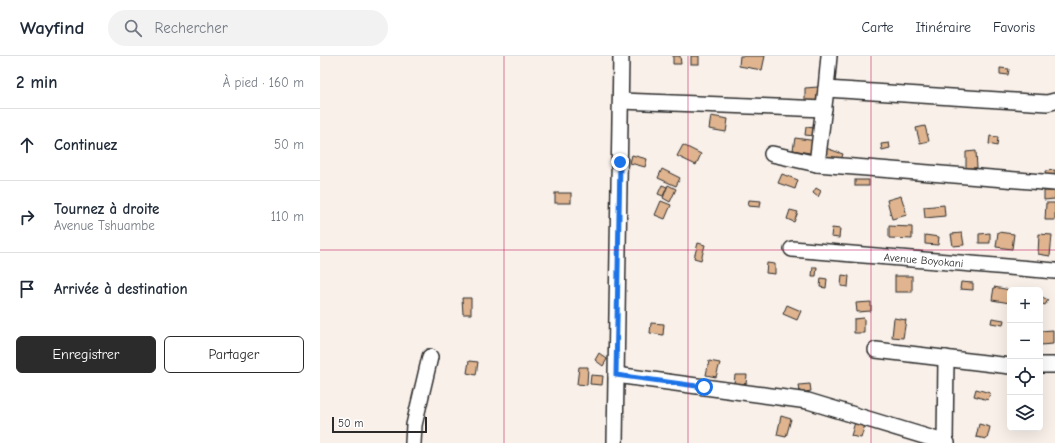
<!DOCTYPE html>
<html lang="fr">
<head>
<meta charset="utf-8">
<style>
	body { margin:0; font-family:"Comic Neue",sans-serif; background:#f2f2f3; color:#1f2937 }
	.controls { position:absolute; right:12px; bottom:12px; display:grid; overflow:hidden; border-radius:6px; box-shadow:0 4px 16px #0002 }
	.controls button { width:36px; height:36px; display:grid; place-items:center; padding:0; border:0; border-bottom:1px solid #e0e1e3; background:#fff; color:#1f2937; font:20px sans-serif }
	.scale { position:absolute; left:12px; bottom:10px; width:95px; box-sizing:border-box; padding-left:4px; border:2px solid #2b2b2b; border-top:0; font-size:11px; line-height:14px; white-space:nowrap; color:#2b2b2b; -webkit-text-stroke:3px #fff; paint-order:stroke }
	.stop { position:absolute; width:12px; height:12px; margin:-9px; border:3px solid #1a73e8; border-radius:50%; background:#fff }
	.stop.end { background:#1a73e8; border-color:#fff; box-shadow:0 1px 4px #0008 }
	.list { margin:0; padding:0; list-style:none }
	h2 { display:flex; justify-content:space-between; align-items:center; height:52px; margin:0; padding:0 16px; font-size:17px }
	h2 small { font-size:13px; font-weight:400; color:#747a83 }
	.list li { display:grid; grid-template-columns:26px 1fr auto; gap:12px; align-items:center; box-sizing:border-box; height:72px; padding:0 16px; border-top:1px solid #e0e1e3 }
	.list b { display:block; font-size:15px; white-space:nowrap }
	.list p { margin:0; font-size:13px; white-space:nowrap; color:#747a83 }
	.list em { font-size:13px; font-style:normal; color:#747a83 }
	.actions { display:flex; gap:8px; padding:12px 16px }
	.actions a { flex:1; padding:9px 0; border:1px solid #2b2b2b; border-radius:6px; text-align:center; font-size:14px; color:#2b2b2b }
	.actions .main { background:#2b2b2b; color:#fff }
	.icon { flex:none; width:22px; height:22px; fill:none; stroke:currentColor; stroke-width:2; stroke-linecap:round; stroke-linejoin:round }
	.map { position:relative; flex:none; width:735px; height:387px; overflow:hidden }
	header { display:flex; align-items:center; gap:24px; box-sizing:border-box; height:56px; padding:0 20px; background:#fff; border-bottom:1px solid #e0e1e3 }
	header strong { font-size:19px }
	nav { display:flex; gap:22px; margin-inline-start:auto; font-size:14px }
	.search { width:280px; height:36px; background:#f2f2f3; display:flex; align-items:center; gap:10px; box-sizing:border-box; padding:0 14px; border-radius:22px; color:#747a83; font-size:15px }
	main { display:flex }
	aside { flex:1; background:#fff }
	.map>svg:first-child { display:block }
	.building { fill:#dfb48f; stroke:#2b2b2b }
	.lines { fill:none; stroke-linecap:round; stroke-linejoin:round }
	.minor-casing { stroke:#2b2b2b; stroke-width:18 }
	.minor { stroke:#fff; stroke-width:15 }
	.route { stroke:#1a73e8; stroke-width:5 }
	.grid { fill:none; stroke:#c2185b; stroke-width:1; stroke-opacity:0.55 }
	.labels { text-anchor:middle; stroke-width:3; stroke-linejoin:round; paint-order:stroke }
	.street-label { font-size:11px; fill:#2b2b2b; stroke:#fff }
</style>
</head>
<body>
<header>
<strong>Wayfind</strong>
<div class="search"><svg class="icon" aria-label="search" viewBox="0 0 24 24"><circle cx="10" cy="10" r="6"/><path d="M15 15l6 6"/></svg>Rechercher</div>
<nav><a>Carte</a><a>Itinéraire</a><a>Favoris</a></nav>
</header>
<main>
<aside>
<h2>2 min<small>À pied · 160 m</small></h2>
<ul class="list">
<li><svg class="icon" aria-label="ahead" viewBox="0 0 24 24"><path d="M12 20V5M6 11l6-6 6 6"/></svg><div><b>Continuez</b></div><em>50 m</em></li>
<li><svg class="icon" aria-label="right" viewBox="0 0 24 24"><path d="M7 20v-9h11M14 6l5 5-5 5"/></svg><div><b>Tournez à droite</b><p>Avenue Tshuambe</p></div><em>110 m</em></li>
<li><svg class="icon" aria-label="arrive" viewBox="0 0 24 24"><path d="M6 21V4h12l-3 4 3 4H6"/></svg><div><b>Arrivée à destination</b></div></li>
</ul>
<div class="actions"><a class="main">Enregistrer</a><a>Partager</a></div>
</aside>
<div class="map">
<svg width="735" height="387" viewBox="0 0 735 387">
	<rect width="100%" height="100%" fill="#f9f0e9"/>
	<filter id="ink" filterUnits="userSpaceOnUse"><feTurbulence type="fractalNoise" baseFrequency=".025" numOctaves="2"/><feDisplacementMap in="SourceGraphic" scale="8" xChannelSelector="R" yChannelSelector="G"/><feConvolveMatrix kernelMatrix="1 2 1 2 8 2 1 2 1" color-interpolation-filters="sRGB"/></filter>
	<g filter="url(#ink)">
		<g class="building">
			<path d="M353 0H360L361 8H353Z"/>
			<rect x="371" y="0" width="8" height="8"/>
			<path d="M420 0H445L442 14 419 10Z"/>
			<path d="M680 12 689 13 688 19 680 18Z"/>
			<path d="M498 31V45H485V32Z"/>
			<path d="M391 60 408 63 406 76 389 73Z"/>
			<path d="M605 70 609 85 600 87 596 72Z"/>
			<path d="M486 71 495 72 494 80 485 79Z"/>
			<path d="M670 80 678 81 677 90 669 88Z"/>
			<path d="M475 82 497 85 495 98 473 94Z"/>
			<path d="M569 87 570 92 562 94 561 88Z"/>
			<path d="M363 89 381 98 376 109 357 100Z"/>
			<path d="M506 92 523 98 520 107 503 101Z"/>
			<path d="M656 95 657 112H646V96Z"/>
			<path d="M312 99 327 103 325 111 310 107Z"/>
			<path d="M342 113 360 122 356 130 338 122Z"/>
			<path d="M735 114V125H726L725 115Z"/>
			<path d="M462 118 478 124 475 133 458 127Z"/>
			<rect x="535" y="124" width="14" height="6"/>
			<path d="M342 129 347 131 343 140 338 138Z"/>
			<path d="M348 129 356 133 350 146 343 142Z"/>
			<path d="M496 132 501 135 498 141 493 137Z"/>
			<path d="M724 135H735V143L724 144Z"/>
			<rect x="235" y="137" width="16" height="10"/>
			<path d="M581 140 587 159 572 163 567 144Z"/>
			<path d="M429 144 441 145 440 151 428 150Z"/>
			<path d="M341 145 351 149 345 163 335 159Z"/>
			<path d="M726 147H735V164H725Z"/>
			<path d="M624 149 625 160 605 162 604 151Z"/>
			<path d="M470 154 478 156 474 166 467 163Z"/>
			<path d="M569 170 592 171V183L569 182Z"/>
			<path d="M512 172 520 173 519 182 511 181Z"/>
			<path d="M678 176 694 178 692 193 676 191Z"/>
			<path d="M642 177 644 189 633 190 631 178Z"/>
			<path d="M670 177V187H659V178Z"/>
			<path d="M719 178 732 179 730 200 718 198Z"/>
			<path d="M605 179 619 181 618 189 605 188Z"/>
			<path d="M378 187 385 189 381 204 374 202Z"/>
			<path d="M447 207 455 208V218L446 217Z"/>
			<path d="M493 211H497L496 220H492Z"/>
			<path d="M522 219 529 220 528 231 521 230Z"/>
			<rect x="575" y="220" width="17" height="16"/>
			<path d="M501 222 507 223 506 232 500 231Z"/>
			<path d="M641 226 653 227V234L640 233Z"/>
			<path d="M674 231 690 234V247L672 244Z"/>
			<path d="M720 240 728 244 725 249 720 247Z"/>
			<path d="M142 242H151V258H143Z"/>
			<path d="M551 246V255L537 256 536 247Z"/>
			<path d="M467 249 481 255 477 264 463 258Z"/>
			<path d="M544 262V277H534V263Z"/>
			<path d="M574 262 586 264 583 282 572 281Z"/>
			<path d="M672 262 684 264 683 269 671 267Z"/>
			<path d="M331 267 344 268 343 279 330 277Z"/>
			<path d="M733 274V288L720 289V275Z"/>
			<path d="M279 297 287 303 283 310 275 304Z"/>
			<path d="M149 305 158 306 156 319 147 317Z"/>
			<path d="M389 305 400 307 396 321 386 319Z"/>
			<path d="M259 311H268L267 329 257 328Z"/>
			<path d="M271 319 283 320 282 329 270 328Z"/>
			<path d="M415 319H427L426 328 414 327Z"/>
			<path d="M490 328 491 335 480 337 479 329Z"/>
			<path d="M656 333 670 337 668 344 654 340Z"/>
			<path d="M461 360 471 363 466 381 457 379Z"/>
			<path d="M535 366 545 369 541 382 531 380Z"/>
			<path d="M659 368 670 371 667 383 656 381Z"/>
		</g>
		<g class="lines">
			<defs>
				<g id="minor">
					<path d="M506 33 727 47 735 45"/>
					<path d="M301 45 504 53"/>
					<path d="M452 98 497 108 735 127"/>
					<path d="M497 108 506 33 509 0"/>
					<path id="s1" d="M472 193 735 215"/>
					<path d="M556 294 690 310"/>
					<path d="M720 309H735"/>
					<path d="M296 319 488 345 627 387"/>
					<path d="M93 387 94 369 110 301"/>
					<path d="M295 387 301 0"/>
					<path d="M625 387 626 302"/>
				</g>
			</defs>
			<use href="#minor" class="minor-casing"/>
			<use href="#minor" class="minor"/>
		</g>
	</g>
	<g class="lines" filter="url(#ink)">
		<path class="route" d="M300 106 296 319 384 331"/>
	</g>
	<path class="grid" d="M184 0V387M368 0V387M551 0V387M0 194H735"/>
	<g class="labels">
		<g class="street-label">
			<text dy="4" stroke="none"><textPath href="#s1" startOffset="132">Avenue Boyokani</textPath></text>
		</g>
	</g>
</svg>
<div class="controls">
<button>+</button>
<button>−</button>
<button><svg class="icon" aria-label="locate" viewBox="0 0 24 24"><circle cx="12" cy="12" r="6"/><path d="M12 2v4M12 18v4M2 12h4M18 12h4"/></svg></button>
<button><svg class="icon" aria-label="layers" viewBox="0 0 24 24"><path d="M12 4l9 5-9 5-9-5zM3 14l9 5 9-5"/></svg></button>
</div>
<div class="scale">50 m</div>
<div class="stop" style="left:384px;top:331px"></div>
<div class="stop end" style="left:300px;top:106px"></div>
</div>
</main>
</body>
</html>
